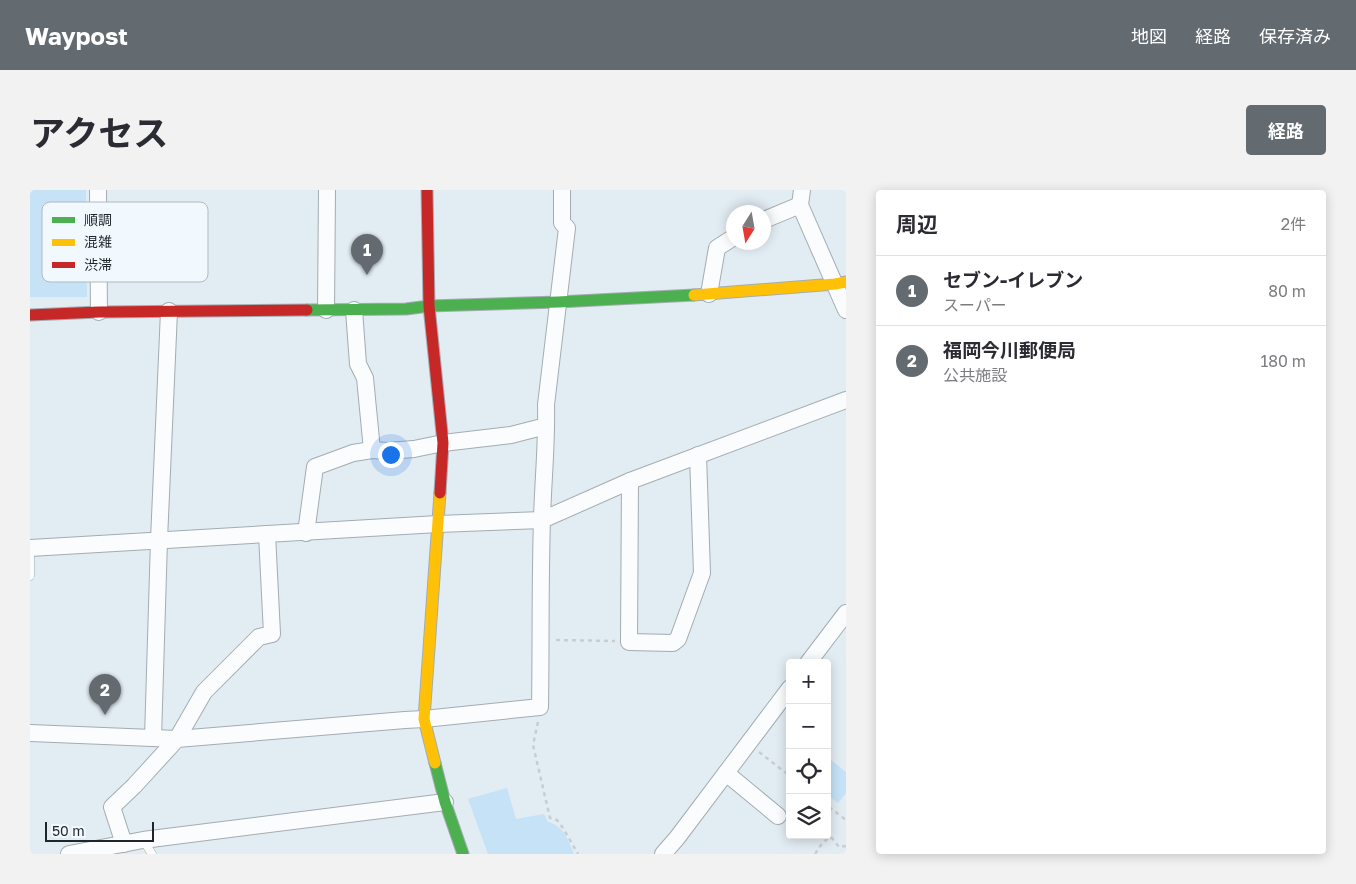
<!DOCTYPE html>
<html lang="ja">
<head>
<meta charset="utf-8">
<style>
	body { margin:0; font-family:"Golos Text","Noto Sans JP",sans-serif; background:#f2f2f3; color:#2b2b33 }
	.controls { position:absolute; right:15px; bottom:15px; display:grid; overflow:hidden; border-radius:5px; box-shadow:0 2px 12px #0003 }
	.controls button { width:45px; height:45px; display:grid; place-items:center; padding:0; border:0; border-bottom:1px solid #e1e1e2; background:#fff; color:#2b2b33; font:25px sans-serif }
	.compass { position:absolute; left:696px; top:15px; width:45px; height:45px; border-radius:50%; background:#fff; box-shadow:0 2px 12px #0003; rotate:191deg }
	.scale { position:absolute; left:15px; bottom:12px; width:109px; box-sizing:border-box; padding-left:5px; border:2px solid #1f262b; border-top:0; font-size:14px; line-height:18px; white-space:nowrap; color:#1f262b; -webkit-text-stroke:4px #f1f8fe; paint-order:stroke }
	.you { position:absolute; left:360px; top:264px; width:18px; height:18px; margin:-12px; border:4px solid #fff; border-radius:50%; background:#1a73e8; box-shadow:0 0 0 8px #1a73e833 }
	.badge { display:grid; place-items:center; width:32px; height:32px; border-radius:50%; background:#636b71; color:#fff; font-size:16px; font-weight:700 }
	.pin { position:absolute; translate:-50% -41px; filter:drop-shadow(0 1px 2px #0008) }
	.pin::after { content:''; position:absolute; top:26px; width:18px; height:15px; background:inherit; clip-path:polygon(0 0,100% 0,50% 100%) }
	.list { margin:0; padding:0; list-style:none }
	h2 { display:flex; justify-content:space-between; align-items:center; height:65px; margin:0; padding:0 20px; font-size:21px }
	h2 small { font-size:16px; font-weight:400; color:#7c7c81 }
	.list li { display:grid; grid-template-columns:32px 1fr auto; gap:15px; align-items:center; box-sizing:border-box; height:70px; padding:0 20px; border-top:1px solid #e1e1e2 }
	.list b { display:block; font-size:19px; white-space:nowrap }
	.list p { margin:0; font-size:16px; white-space:nowrap; color:#7c7c81 }
	.list em { font-size:16px; font-style:normal; color:#7c7c81 }
	.icon { flex:none; width:28px; height:28px; fill:none; stroke:currentColor; stroke-width:2; stroke-linecap:round; stroke-linejoin:round }
	.map { position:relative; flex:none; width:816px; height:664px; overflow:hidden; border-radius:5px }
	header { display:flex; align-items:center; gap:30px; box-sizing:border-box; height:70px; padding:0 25px; background:#636b71; color:#fff }
	header strong { font-size:24px }
	nav { display:flex; gap:28px; margin-inline-start:auto; font-size:18px }
	.intro { display:flex; align-items:center; justify-content:space-between; box-sizing:border-box; height:120px; padding:0 30px }
	h1 { margin:0; font-size:35px }
	.button { padding:12px 22px; border-radius:5px; background:#636b71; color:#fff; font-size:18px; font-weight:700 }
	main { display:flex; gap:30px; padding:0 30px }
	aside { flex:1; background:#fff; border-radius:5px; box-shadow:0 2px 12px #0003 }
	.map>svg:first-child { display:block }
	.green { fill:#c5e2f6 }
	.lines { fill:none; stroke-linecap:round; stroke-linejoin:round }
	.lane-casing { stroke:#a4acb1; stroke-width:9 }
	.street-casing { stroke:#a4acb1; stroke-width:18 }
	.fast-casing { stroke:#a4acb1; stroke-width:13 }
	.slow-casing { stroke:#a4acb1; stroke-width:13 }
	.jam-casing { stroke:#a4acb1; stroke-width:13 }
	.path { stroke:#c9cdd0; stroke-width:2.5; stroke-dasharray:4 4; stroke-linecap:butt }
	.lane { stroke:#fbfcfd; stroke-width:8 }
	.street { stroke:#fbfcfd; stroke-width:16 }
	.fast { stroke:#4caf50; stroke-width:11 }
	.slow { stroke:#ffc107; stroke-width:11 }
	.jam { stroke:#c62828; stroke-width:11 }
	.key { fill:#f1f8fe; stroke:#b2b9bf; stroke-width:1 }
	.key-label { font-size:14px; fill:#1f262b }
</style>
</head>
<body>
<header>
<strong>Waypost</strong>
<nav><a>地図</a><a>経路</a><a>保存済み</a></nav>
</header>
<div class="intro"><h1>アクセス</h1><a class="button">経路</a></div>
<main>
<div class="map">
<svg width="816" height="664" viewBox="0 0 816 664">
	<rect width="100%" height="100%" fill="#e2ecf3"/>
	<g class="green">
		<path d="M0 0H56L57 107H0Z"/>
		<path d="M797 567 816 582V603L808 613 797 605Z"/>
		<path d="M477 598 486 629 514 624 518 632C534 636 538 650 544 664H458L438 609Z"/>
	</g>
	<g class="lines">
		<defs>
			<g id="lane">
				<path d="M0 386V358"/>
				<path d="M113 650 122 664"/>
			</g>
			<g id="street">
				<path d="M68 0 69 122"/>
				<path d="M772 0 770 15 816 120"/>
				<path d="M734 30 770 15"/>
				<path d="M679 104 687 58 704 47"/>
				<path d="M296 120 297 0"/>
				<path d="M324 120 328 174 335 188 342 260"/>
				<path d="M600 291 599 452 643 453 648 449 672 383 668 265"/>
				<path d="M276 343 285 277 323 263 342 260 357 261 384 259 413 253 481 245 516 236"/>
				<path d="M0 358 408 334 512 330 600 291 816 210"/>
				<path d="M778 473 816 423"/>
				<path d="M0 543 147 549 375 530 394 529 510 517C511 454 510 392 512 329 513 291 517 253 516 215L537 38 532 33V0"/>
				<path d="M123 548 129 350 139 121"/>
				<path d="M696 583 748 626"/>
				<path d="M94 654 82 617 104 596 147 549 174 502 229 447 242 444 237 344"/>
				<path d="M39 664 113 650 415 612"/>
				<path d="M633 664 647 648 760 498"/>
			</g>
			<g id="fast">
				<path d="M277 120 376 119 399 116 528 112 664 105"/>
				<path d="M405 573 415 612 433 664"/>
			</g>
			<g id="slow">
				<path d="M664 105 805 94 816 92"/>
				<path d="M405 573 394 529 410 303"/>
			</g>
			<g id="jam">
				<path d="M397 0 399 116 413 253 410 303"/>
				<path d="M0 125 69 122 277 120"/>
			</g>
		</defs>
		<use href="#lane" class="lane-casing"/>
		<use href="#street" class="street-casing"/>
		<use href="#fast" class="fast-casing"/>
		<use href="#slow" class="slow-casing"/>
		<use href="#jam" class="jam-casing"/>
		<g class="path">
			<path d="M526 450 585 451"/>
			<path d="M508 532 503 555 520 628 527 630 533 638 548 664"/>
			<path d="M729 562 760 586"/>
			<path d="M799 617 816 630"/>
			<path d="M785 664 793 652 801 647 809 657 816 656"/>
		</g>
		<use href="#lane" class="lane"/>
		<use href="#street" class="street"/>
		<use href="#fast" class="fast"/>
		<use href="#slow" class="slow"/>
		<use href="#jam" class="jam"/>
	</g>
	<rect x="12" y="12" width="166" height="80" rx="8" class="key"/>
	<rect x="22" y="27" width="23" height="6" fill="#4caf50"/>
	<rect x="22" y="49" width="23" height="7" fill="#ffc107"/>
	<rect x="22" y="72" width="23" height="6" fill="#c62828"/>
	<g class="key-label">
		<text x="54" y="35">順調</text>
		<text x="54" y="57">混雑</text>
		<text x="54" y="80">渋滞</text>
	</g>
</svg>
<div class="controls">
<button>+</button>
<button>−</button>
<button><svg class="icon" aria-label="locate" viewBox="0 0 24 24"><circle cx="12" cy="12" r="6"/><path d="M12 2v4M12 18v4M2 12h4M18 12h4"/></svg></button>
<button><svg class="icon" aria-label="layers" viewBox="0 0 24 24"><path d="M12 4l9 5-9 5-9-5zM3 14l9 5 9-5"/></svg></button>
</div>
<svg class="compass" viewBox="-18 -18 36 36"><path d="M0-13l5 13h-10z" fill="#e53935"/><path d="M0 13l5-13h-10z" fill="#7c7c81"/></svg>
<div class="scale">50 m</div>
<div class="you"></div>
<div class="pin badge" style="left:337px;top:85px">1</div>
<div class="pin badge" style="left:75px;top:525px">2</div>
</div>
<aside>
<h2>周辺<small>2件</small></h2>
<ul class="list">
<li><span class="badge">1</span><div><b>セブン-イレブン</b><p>スーパー</p></div><em>80 m</em></li>
<li><span class="badge">2</span><div><b>福岡今川郵便局</b><p>公共施設</p></div><em>180 m</em></li>
</ul>
</aside>
</main>
</body>
</html>
